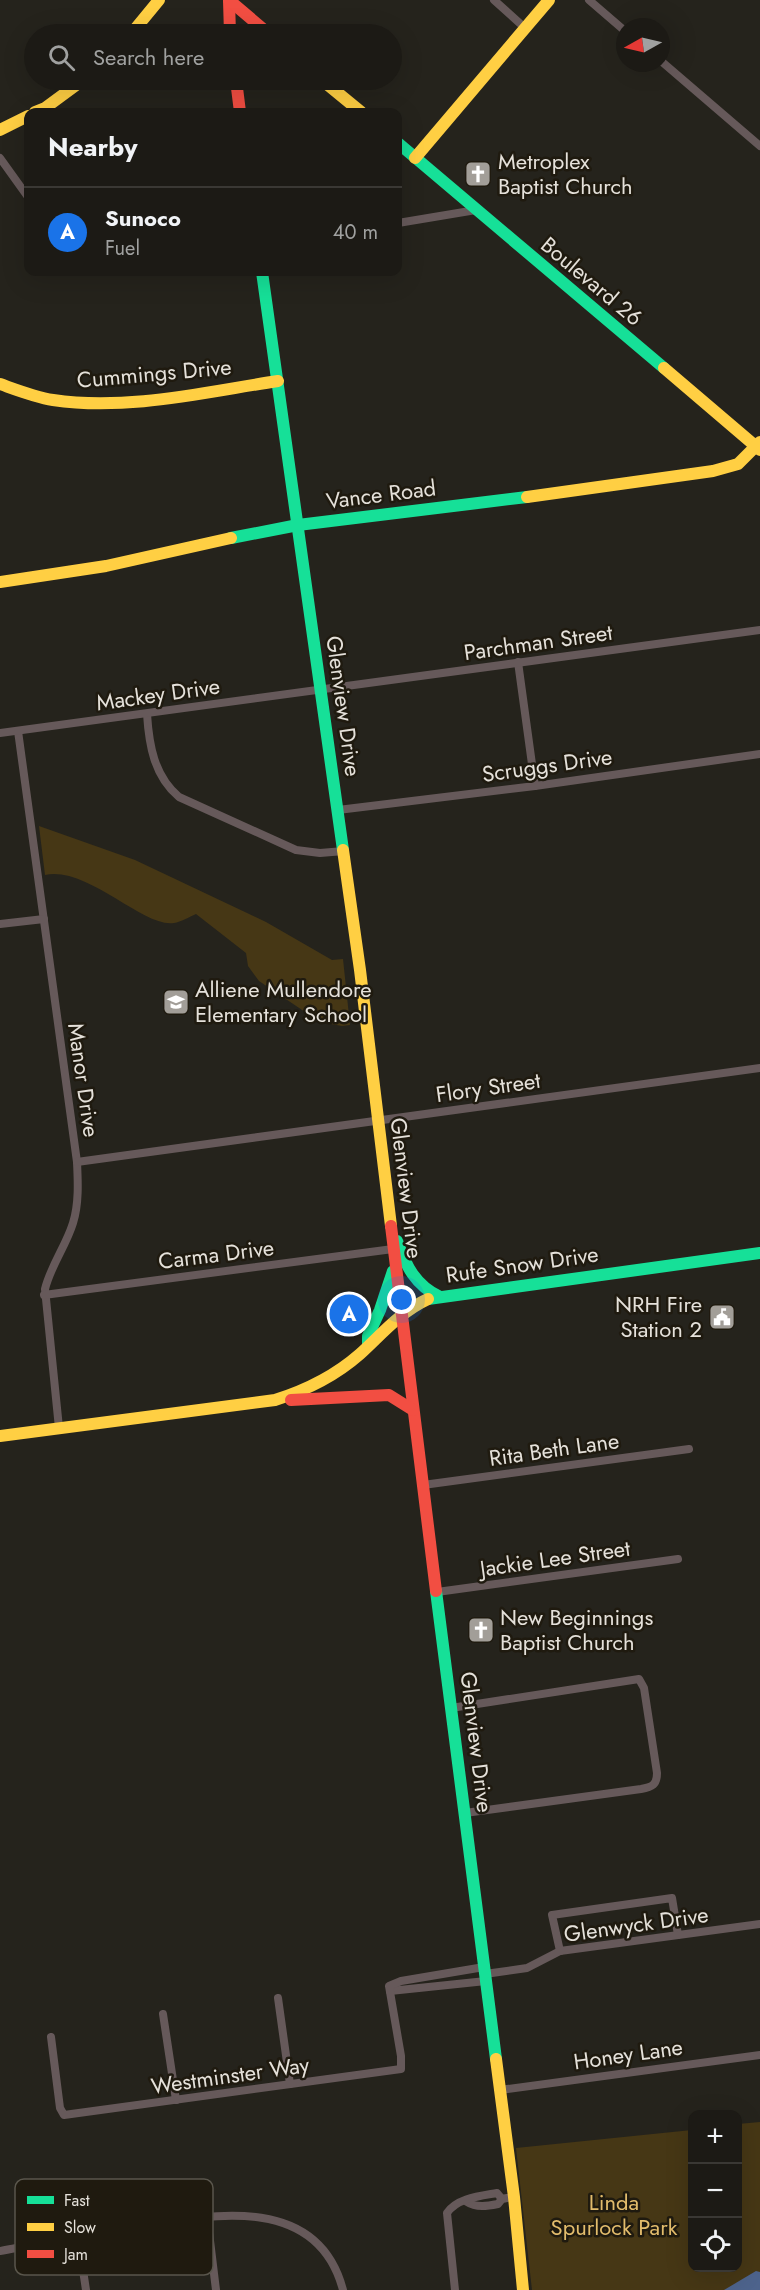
<!DOCTYPE html>
<html lang="en">
<head>
<meta charset="utf-8">
<style>
	body { margin:0; font-family:Jost,sans-serif; background:#25231e; color:#f1f3f6 }
	.controls { position:absolute; right:18px; bottom:18px; display:grid; overflow:hidden; border-radius:12px; box-shadow:0 6px 24px #0002 }
	.controls button { width:54px; height:54px; display:grid; place-items:center; padding:0; border:0; border-bottom:2px solid #3a3834; background:#1c1a15; color:#f1f3f6; font:30px sans-serif }
	.compass { position:absolute; left:616px; top:18px; width:54px; height:54px; border-radius:50%; background:#1c1a15; box-shadow:0 6px 24px #0002; rotate:262deg }
	.you { position:absolute; left:402px; top:1300px; width:21px; height:21px; margin:-15px; border:4px solid #fff; border-radius:50%; background:#1a73e8; box-shadow:0 0 0 9px #1a73e833 }
	.badge { display:grid; place-items:center; width:39px; height:39px; border-radius:50%; background:#1a73e8; color:#fff; font-size:20px; font-weight:700 }
	.pin { position:absolute; translate:-50% -50%; border:3px solid #fff; box-shadow:0 2px 6px #0006 }
	.list { margin:0; padding:0; list-style:none }
	h2 { display:flex; justify-content:space-between; align-items:center; height:78px; margin:0; padding:0 24px; font-size:26px }
	h2 small { font-size:20px; font-weight:400; color:#a0a1a0 }
	.list li { display:grid; grid-template-columns:39px 1fr auto; gap:18px; align-items:center; box-sizing:border-box; height:90px; padding:0 24px; border-top:2px solid #3a3834 }
	.list b { display:block; font-size:22px; white-space:nowrap }
	.list p { margin:0; font-size:20px; white-space:nowrap; color:#a0a1a0 }
	.list em { font-size:20px; font-style:normal; color:#a0a1a0 }
	.icon { flex:none; width:33px; height:33px; fill:none; stroke:currentColor; stroke-width:2; stroke-linecap:round; stroke-linejoin:round }
	.map { position:relative; flex:none; width:760px; height:2290px; overflow:hidden }
	.search { position:absolute; background:#1c1a15; box-shadow:0 6px 24px #0002; left:24px; top:24px; width:378px; height:66px; display:flex; align-items:center; gap:15px; box-sizing:border-box; padding:0 21px; border-radius:33px; color:#a0a1a0; font-size:22px }
	.panel { position:absolute; background:#1c1a15; box-shadow:0 6px 24px #0002; left:24px; top:108px; width:378px; height:168px; border-radius:12px }
	.map>svg:first-child { display:block }
	.green { fill:#463715 }
	.water { fill:#4d638c }
	.lines { fill:none; stroke-linecap:round; stroke-linejoin:round }
	.street { stroke:#66595a; stroke-width:8 }
	.fast { stroke:#16e098; stroke-width:12 }
	.slow { stroke:#ffcf43; stroke-width:12 }
	.jam { stroke:#f24e42; stroke-width:12 }
	.labels { text-anchor:middle; stroke-width:5; stroke-linejoin:round; paint-order:stroke }
	.poi-label { font-size:22px; fill:#e5e1da; stroke:#1f1a0f; text-anchor:start }
	.street-label { font-size:22px; fill:#e5e1da; stroke:#1f1a0f }
	.park-label { font-size:22px; fill:#e2bc6c; stroke:#1f1a0f }
	.key { fill:#1f1a0f; stroke:#5a564c; stroke-width:1.5 }
	.key-label { font-size:16px; fill:#e5e1da }
</style>
</head>
<body>
<div class="map">
<svg width="760" height="2290" viewBox="0 0 760 2290">
	<rect width="100%" height="100%" fill="#25231c"/>
	<g class="green">
		<path d="M39 826 135 860 266 922 332 960 343 959 350 1025 342 1026 320 1022 259 981 248 966 246 953 196 914C189 917 181 922 174 923 143 928 88 866 45 875Z"/>
		<path d="M760 2122V2290H532L516 2148 692 2130V2268H738V2124Z"/>
	</g>
	<path class="water" d="M756 2271 760 2272V2290H724Z"/>
	<g class="lines">
		<g class="street">
			<path d="M494 0 525 28"/>
			<path d="M589 0 625 31"/>
			<path d="M661 61 760 146"/>
			<path d="M0 158 28 197"/>
			<path d="M398 223 476 210"/>
			<path d="M518 662 535 786"/>
			<path d="M147 714C149 745 154 776 179 797L296 850 320 853 344 851"/>
			<path d="M18 731 77 1162C78 1182 79 1204 73 1223 66 1246 51 1265 45 1289L59 1428"/>
			<path d="M0 733 760 630"/>
			<path d="M338 810 535 786 760 754"/>
			<path d="M0 924 44 919"/>
			<path d="M77 1162 760 1068"/>
			<path d="M44 1295 393 1249"/>
			<path d="M423 1485 689 1449"/>
			<path d="M437 1592 678 1559"/>
			<path d="M451 1708 639 1679 644 1688 657 1773C657 1785 652 1787 641 1789L465 1813"/>
			<path d="M560 1951 552 1915 672 1898 678 1935"/>
			<path d="M485 1974 527 1968 560 1951 760 1924"/>
			<path d="M390 1991 486 1981"/>
			<path d="M278 1998 290 2084"/>
			<path d="M163 2014 176 2100"/>
			<path d="M51 2037 60 2108 64 2115 401 2069V2056L389 1986 401 1981 484 1967"/>
			<path d="M500 2090 760 2055"/>
			<path d="M467 2202C476 2208 488 2206 498 2204L502 2199 507 2198"/>
			<path d="M207 2216 216 2290"/>
			<path d="M78 2237 86 2290"/>
			<path d="M0 2251C44 2243 87 2235 131 2228 207 2215 317 2191 343 2290"/>
			<path d="M455 2290 447 2213C457 2198 480 2196 497 2193L502 2199"/>
		</g>
		<g class="fast">
			<path d="M398 143 664 368"/>
			<path d="M262 272 343 850"/>
			<path d="M231 538 298 525 527 497"/>
			<path d="M397 1241C406 1266 415 1285 440 1297"/>
			<path d="M428 1299 760 1253"/>
			<path d="M368 1346V1336L380 1310 393 1271"/>
			<path d="M436 1591 496 2059"/>
		</g>
		<g class="slow">
			<path d="M131 34 159 0"/>
			<path d="M322 80 361 112"/>
			<path d="M35 112 45 108 83 80"/>
			<path d="M0 130 28 116"/>
			<path d="M415 158 549 0"/>
			<path d="M664 368 760 450"/>
			<path d="M0 384C17 390 35 397 53 400 127 411 205 392 278 381"/>
			<path d="M527 497 713 471 738 464 760 442"/>
			<path d="M0 582 106 566 231 538"/>
			<path d="M343 850 360 970 391 1226"/>
			<path d="M0 1436 275 1400C307 1390 335 1376 360 1354 382 1334 400 1312 428 1299"/>
			<path d="M496 2059 514 2197 523 2290"/>
		</g>
		<g class="jam">
			<path d="M229 0 230 34"/>
			<path d="M229 0 269 34"/>
			<path d="M236 80 240 112"/>
			<path d="M391 1226 436 1591"/>
			<path d="M291 1400 389 1395 413 1410"/>
		</g>
	</g>
	<defs>
		<symbol id="church-square" viewBox="-11 -11 22 22"><rect x="-9" y="-9" width="18" height="18" rx="4" fill="#a29e98" stroke="#1f1a0f"/><path d="M-1.2-6h2.4v3.5h3.3v2.4h-3.3V6h-2.4V-.1h-3.3v-2.4h3.3Z" fill="#fff"/></symbol>
		<symbol id="school-square" viewBox="-11 -11 22 22"><rect x="-9" y="-9" width="18" height="18" rx="4" fill="#a29e98" stroke="#1f1a0f"/><path d="M0-5L7-2L0 1L-7-2ZM-4 1L0 2.5L4 1V4Q0 6-4 4Z" fill="#fff"/></symbol>
		<symbol id="civic-square" viewBox="-11 -11 22 22"><rect x="-9" y="-9" width="18" height="18" rx="4" fill="#a29e98" stroke="#1f1a0f"/><path d="M-.6-6.5H3V-4.5H.6V-3L4-1V1h2V6H-6V1h2V-1L-.6-3ZM-1.2 2.5V6h2.4V2.5Z" fill="#fff"/></symbol>
	</defs>
	<g fill-rule="evenodd">
		<use href="#church-square" x="463" y="159" width="30" height="30"/>
		<use href="#school-square" x="161" y="987" width="30" height="30"/>
		<use href="#civic-square" x="707" y="1302" width="30" height="30"/>
		<use href="#church-square" x="466" y="1615" width="30" height="30"/>
	</g>
	<g class="labels">
		<g class="poi-label">
			<text x="498" y="169">Metroplex<tspan x="498" dy="25">Baptist Church</tspan></text>
			<text x="195" y="997">Alliene Mullendore<tspan x="195" dy="25">Elementary School</tspan></text>
			<text x="702" y="1312" text-anchor="end">NRH Fire<tspan x="702" dy="25">Station 2</tspan></text>
			<text x="500" y="1625">New Beginnings<tspan x="500" dy="25">Baptist Church</tspan></text>
		</g>
		<g class="street-label">
			<text transform="translate(592 281) rotate(40)" y="8">Boulevard 26</text>
			<text transform="translate(154 373) rotate(-5)" y="8">Cummings Drive</text>
			<text transform="translate(381 494) rotate(-7)" y="8">Vance Road</text>
			<text transform="translate(538 642) rotate(-8)" y="8">Parchman Street</text>
			<text transform="translate(158 694) rotate(-8)" y="8">Mackey Drive</text>
			<text transform="translate(344 706) rotate(82)" y="8">Glenview Drive</text>
			<text transform="translate(547 765) rotate(-8)" y="8">Scruggs Drive</text>
			<text transform="translate(84 1080) rotate(82)" y="8">Manor Drive</text>
			<text transform="translate(488 1087) rotate(-8)" y="8">Flory Street</text>
			<text transform="translate(407 1188) rotate(83)" y="8">Glenview Drive</text>
			<text transform="translate(216 1254) rotate(-7)" y="8">Carma Drive</text>
			<text transform="translate(522 1264) rotate(-8)" y="8">Rufe Snow Drive</text>
			<text transform="translate(554 1449) rotate(-8)" y="8">Rita Beth Lane</text>
			<text transform="translate(555 1558) rotate(-8)" y="8">Jackie Lee Street</text>
			<text transform="translate(477 1742) rotate(83)" y="8">Glenview Drive</text>
			<text transform="translate(636 1924) rotate(-8)" y="8">Glenwyck Drive</text>
			<text transform="translate(628 2054) rotate(-8)" y="8">Honey Lane</text>
			<text transform="translate(230 2075) rotate(-8)" y="8">Westminster Way</text>
		</g>
		<g class="park-label">
			<text x="614" y="2210">Linda<tspan x="614" dy="25">Spurlock Park</tspan></text>
		</g>
	</g>
	<rect x="15" y="2179" width="198" height="96" rx="9" class="key"/>
	<rect x="27" y="2196" width="27" height="8" fill="#16e098"/>
	<rect x="27" y="2223" width="27" height="8" fill="#ffcf43"/>
	<rect x="27" y="2250" width="27" height="8" fill="#f24e42"/>
	<g class="key-label">
		<text x="64" y="2206">Fast</text>
		<text x="64" y="2233">Slow</text>
		<text x="64" y="2260">Jam</text>
	</g>
</svg>
<div class="controls">
<button>+</button>
<button>−</button>
<button><svg class="icon" aria-label="locate" viewBox="0 0 24 24"><circle cx="12" cy="12" r="6"/><path d="M12 2v4M12 18v4M2 12h4M18 12h4"/></svg></button>
</div>
<svg class="compass" viewBox="-18 -18 36 36"><path d="M0-13l5 13h-10z" fill="#e53935"/><path d="M0 13l5-13h-10z" fill="#a0a1a0"/></svg>
<div class="you"></div>
<div class="pin badge" style="left:349px;top:1314px">A</div>
<div class="search"><svg class="icon" aria-label="search" viewBox="0 0 24 24"><circle cx="10" cy="10" r="6"/><path d="M15 15l6 6"/></svg>Search here</div>
<section class="panel">
<h2>Nearby<small></small></h2>
<ul class="list">
<li><span class="badge">A</span><div><b>Sunoco</b><p>Fuel</p></div><em>40 m</em></li>
</ul>
</section>
</div>
</body>
</html>
